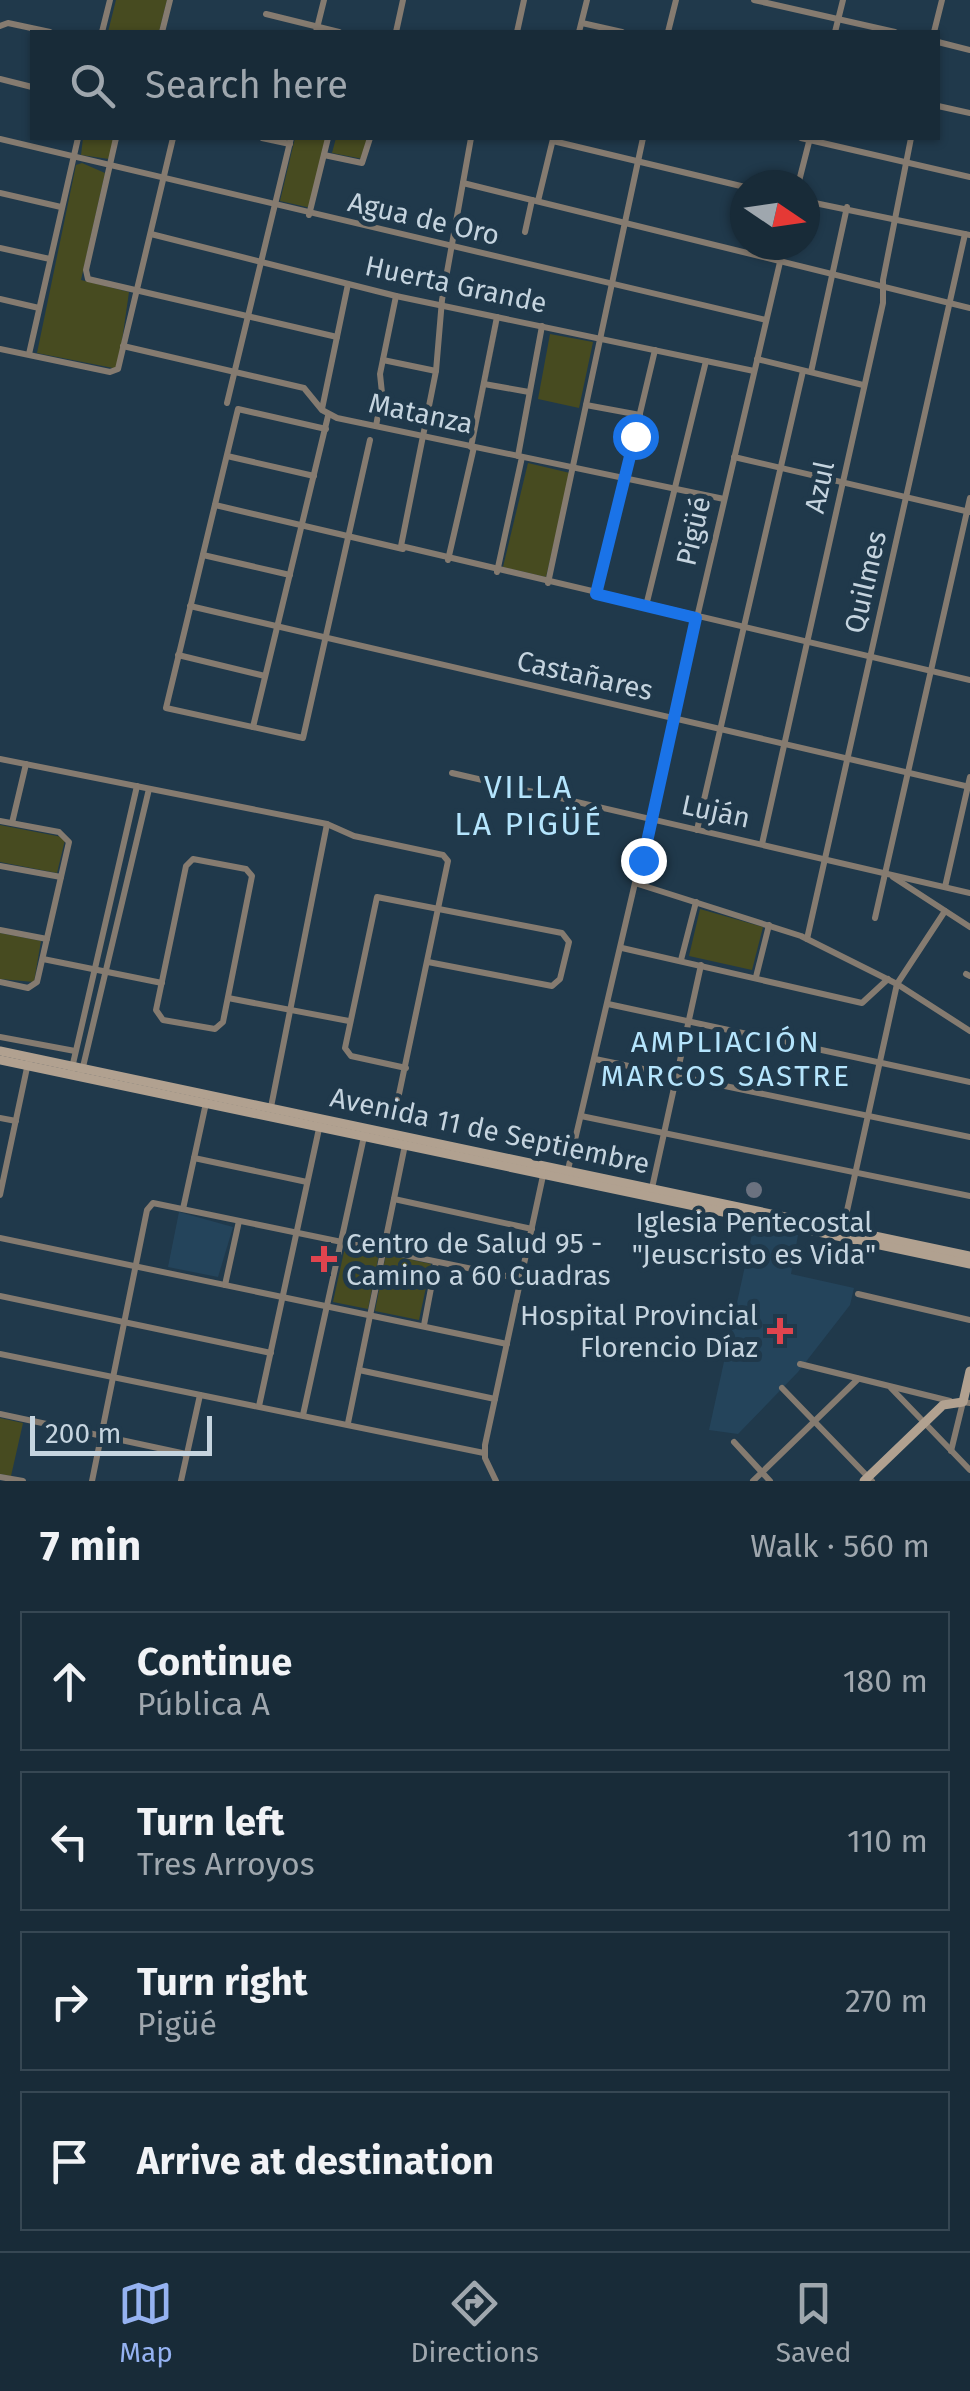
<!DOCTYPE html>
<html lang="en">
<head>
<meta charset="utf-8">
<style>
	body { margin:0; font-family:"Fira Sans",sans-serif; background:#253743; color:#f1f3f6 }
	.compass { position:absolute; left:730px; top:170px; width:90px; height:90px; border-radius:50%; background:#182b38; box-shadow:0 2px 8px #0004; rotate:103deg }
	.scale { position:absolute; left:30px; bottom:25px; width:182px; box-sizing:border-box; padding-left:10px; border:5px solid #c5d4df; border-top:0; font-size:28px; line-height:35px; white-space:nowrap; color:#c5d4df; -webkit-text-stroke:8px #20394b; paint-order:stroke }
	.stop { position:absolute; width:30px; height:30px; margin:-22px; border:8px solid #1a73e8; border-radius:50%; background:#fff }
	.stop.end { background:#1a73e8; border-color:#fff; box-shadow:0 2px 10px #0008 }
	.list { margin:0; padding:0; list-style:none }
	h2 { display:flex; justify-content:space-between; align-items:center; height:130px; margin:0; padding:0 40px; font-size:42px }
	h2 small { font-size:32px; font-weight:400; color:#9fa7ae }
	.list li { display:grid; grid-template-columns:65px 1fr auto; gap:30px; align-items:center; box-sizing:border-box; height:140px; margin:0 20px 20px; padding:0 20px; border:2px solid #364753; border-radius:0px }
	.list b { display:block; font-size:38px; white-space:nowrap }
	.list p { margin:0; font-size:32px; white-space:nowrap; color:#9fa7ae }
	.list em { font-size:32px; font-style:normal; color:#9fa7ae }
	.icon { flex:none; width:55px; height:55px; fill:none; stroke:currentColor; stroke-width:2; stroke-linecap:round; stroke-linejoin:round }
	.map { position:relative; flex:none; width:970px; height:1481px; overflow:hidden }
	.search { position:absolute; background:#182b38; box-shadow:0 2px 8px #0004; left:30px; right:30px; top:30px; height:110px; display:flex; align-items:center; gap:25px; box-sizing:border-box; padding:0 35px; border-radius:0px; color:#9fa7ae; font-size:38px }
	.sheet { height:770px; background:#182b38 }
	nav { display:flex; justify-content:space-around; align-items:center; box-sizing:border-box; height:140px; border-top:2px solid #364753; background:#182b38; font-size:28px; color:#9fa7ae }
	nav a { display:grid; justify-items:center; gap:5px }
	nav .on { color:#95b2f1 }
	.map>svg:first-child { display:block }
	.built { fill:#24445b }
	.green { fill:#474b20 }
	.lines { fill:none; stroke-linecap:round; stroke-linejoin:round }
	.minor { stroke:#857b70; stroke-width:6 }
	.secondary { stroke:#b1a190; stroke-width:9 }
	.route { stroke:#1a73e8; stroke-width:12 }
	.worship-dot { fill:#6b7280; stroke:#20394b; stroke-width:4 }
	.health-dot { fill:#e0444e; stroke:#20394b; stroke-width:4 }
	.labels { text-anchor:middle; stroke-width:10; stroke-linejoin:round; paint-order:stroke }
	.street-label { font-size:28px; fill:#c5d4df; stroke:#20394b }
	.poi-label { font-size:28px; fill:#c5d4df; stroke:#20394b }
	.neighbourhood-label { font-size:30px; letter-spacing:2.5px; fill:#b5e5fd; stroke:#20394b }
	.quarter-label { font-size:32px; letter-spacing:2.5px; fill:#b5e5fd; stroke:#20394b }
</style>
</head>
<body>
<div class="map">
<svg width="970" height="1481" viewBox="0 0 970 1481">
	<rect width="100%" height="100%" fill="#20394b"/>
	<g class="built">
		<path d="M179 1212 233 1227 218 1277 168 1267Z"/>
		<path d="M754 1225 798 1235 791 1274 854 1288 850 1305 798 1372 738 1434 709 1430Z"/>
	</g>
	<g class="green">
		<path d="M116 0H167L159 32H108Z"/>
		<path d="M83 138H116L109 159 81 155Z"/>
		<path d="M295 138H328L311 208 280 201Z"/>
		<path d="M336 138H368L363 159 332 153Z"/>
		<path d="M82 163 105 173 81 280 129 292 118 369 37 353 76 165Z"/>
		<path d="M550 334 593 342 579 408 538 399Z"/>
		<path d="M528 463 570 473 546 577 503 567Z"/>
		<path d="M0 825 62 837 65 840 57 873 0 862Z"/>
		<path d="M700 909 763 927 752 970 689 956Z"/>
		<path d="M0 933 41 941 34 982 0 979Z"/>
		<path d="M345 1247 379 1254 368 1309 333 1302Z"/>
		<path d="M386 1254 431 1264 419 1320 375 1311Z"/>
		<path d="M0 1418 23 1423 11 1476 0 1474Z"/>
	</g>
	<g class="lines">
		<g class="minor">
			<path d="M754 0 895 32"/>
			<path d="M266 14 339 32"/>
			<path d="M582 23 622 32"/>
			<path d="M0 26 8 23 50 32"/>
			<path d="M102 32 110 0"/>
			<path d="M162 32 170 0"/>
			<path d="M316 32 324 0"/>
			<path d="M396 32 403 0"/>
			<path d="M517 32 524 0"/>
			<path d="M579 32 587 0"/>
			<path d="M668 32 676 0"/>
			<path d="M835 32 843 0"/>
			<path d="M934 32 942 0"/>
			<path d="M938 42 970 50"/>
			<path d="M0 79 32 87"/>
			<path d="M938 106 970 113"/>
			<path d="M116 138 86 270 88 279 337 337"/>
			<path d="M262 138 290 144"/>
			<path d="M471 138 442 300 436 371 401 546 970 680"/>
			<path d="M801 138 970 177"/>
			<path d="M0 139 766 320"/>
			<path d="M553 141 745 187"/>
			<path d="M324 155 362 163 370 138"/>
			<path d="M463 183 970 308"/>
			<path d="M798 185 810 138"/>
			<path d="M0 193 61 207"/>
			<path d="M538 201 553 139"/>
			<path d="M805 201 970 235"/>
			<path d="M309 215 328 138"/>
			<path d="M525 232 532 200"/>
			<path d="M151 234 396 296 754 371"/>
			<path d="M0 248 50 259"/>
			<path d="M0 299 39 308"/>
			<path d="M123 346 304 388 322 410 337 418 724 499"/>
			<path d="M0 349 110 372 118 369 173 138"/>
			<path d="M29 354 78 138"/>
			<path d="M757 359 863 385"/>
			<path d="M383 360 436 371"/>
			<path d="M811 372 847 207"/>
			<path d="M484 384 529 392"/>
			<path d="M227 403 291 138"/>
			<path d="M586 405 640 415"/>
			<path d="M322 409 348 284"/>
			<path d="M376 426 382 393 380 374 396 296"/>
			<path d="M326 429 238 409 166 708 303 738 370 440"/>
			<path d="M471 447 497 317"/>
			<path d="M227 456 314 476"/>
			<path d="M518 456 542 326"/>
			<path d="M734 457 970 512"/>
			<path d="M215 505 403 549"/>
			<path d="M203 555 290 575"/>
			<path d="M448 560 474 447"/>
			<path d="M497 572 522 457"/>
			<path d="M548 583 643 138"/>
			<path d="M597 594 655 350"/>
			<path d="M190 606 970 787"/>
			<path d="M646 606 706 361"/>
			<path d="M178 655 265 676"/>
			<path d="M253 727 328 416"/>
			<path d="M0 759 327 824 271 1107"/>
			<path d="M452 773 970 893"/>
			<path d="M0 821 59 832 69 842 37 982 28 988 0 982"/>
			<path d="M12 823 26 764"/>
			<path d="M327 824 354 836 443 855 448 861 394 1118"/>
			<path d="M697 830 803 371"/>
			<path d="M762 844 883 303V280L911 138"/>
			<path d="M193 859 246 869 252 876 223 1022 215 1029 163 1020 156 1010 186 866Z"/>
			<path d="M0 866 61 877"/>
			<path d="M893 877 970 927"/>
			<path d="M638 884 801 936 897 984 970 1031"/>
			<path d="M945 887 970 777"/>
			<path d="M875 918 970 498"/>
			<path d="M0 930 47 939"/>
			<path d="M807 939 965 234"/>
			<path d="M622 948 862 1003 888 979"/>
			<path d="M43 959 162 983"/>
			<path d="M681 960 696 902"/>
			<path d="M966 974 970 976"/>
			<path d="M756 977 769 925"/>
			<path d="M228 998 349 1021"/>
			<path d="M608 1004 970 1082"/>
			<path d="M0 1037 75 1051"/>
			<path d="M595 1059 970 1137"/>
			<path d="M72 1068 137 786"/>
			<path d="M406 1068 351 1056 345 1048 377 897 562 933 569 942 560 979 552 986 428 962"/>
			<path d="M82 1071 149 789"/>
			<path d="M581 1116 970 1196"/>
			<path d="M0 1118 16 1121"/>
			<path d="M194 1158 307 1182"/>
			<path d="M567 1174 784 245"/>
			<path d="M652 1188 701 965"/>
			<path d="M0 1195 28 1063"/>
			<path d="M394 1199 532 1229"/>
			<path d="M183 1209 206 1103"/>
			<path d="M843 1229 897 984 945 911"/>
			<path d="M0 1238 507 1344"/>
			<path d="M225 1285 239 1221"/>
			<path d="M858 1294 970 1320"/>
			<path d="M0 1296 271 1353"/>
			<path d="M424 1325 436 1262"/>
			<path d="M0 1354 484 1453"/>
			<path d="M800 1364 950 1401"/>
			<path d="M359 1370 495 1399"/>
			<path d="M782 1388 872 1481"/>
			<path d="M891 1388 970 1470"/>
			<path d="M259 1406 320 1124"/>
			<path d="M0 1414 186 1454"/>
			<path d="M303 1415 365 1132"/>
			<path d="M348 1423 405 1145"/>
			<path d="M734 1442 770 1481"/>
			<path d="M951 1451 963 1402 970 1403"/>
			<path d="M0 1477 23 1481"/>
			<path d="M92 1481 147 1210 153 1203 521 1279"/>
			<path d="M181 1481 200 1395"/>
			<path d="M496 1481 485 1458V1445L544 1171"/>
			<path d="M753 1481 858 1379"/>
		</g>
		<g class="secondary">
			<path d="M0 1051 970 1256"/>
			<path d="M0 1060 970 1264"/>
			<path d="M864 1481 943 1405 963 1402 970 1371"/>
		</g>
	</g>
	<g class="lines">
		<path class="route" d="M635 436 596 594 696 618 643 860"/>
	</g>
	<circle class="worship-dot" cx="754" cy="1190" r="10"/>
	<g class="health-dot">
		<path d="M319 1244h10v10h10v10h-10v10h-10v-10h-10v-10h10z"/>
		<path d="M775 1316h10v10h10v10h-10v10h-10v-10h-10v-10h10z"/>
	</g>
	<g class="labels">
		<g class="street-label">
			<text transform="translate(424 218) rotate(13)" y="10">Agua de Oro</text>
			<text transform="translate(456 284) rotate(12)" y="10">Huerta Grande</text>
			<text transform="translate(421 413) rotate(12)" y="10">Matanza</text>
			<text transform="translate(819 487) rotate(-78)" y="10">Azul</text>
			<text transform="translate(693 531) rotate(-77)" y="10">Pigüé</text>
			<text transform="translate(865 582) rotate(-77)" y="10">Quilmes</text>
			<text transform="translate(585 675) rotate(13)" y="10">Castañares</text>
			<text transform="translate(716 811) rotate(12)" y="10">Luján</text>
			<text transform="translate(490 1130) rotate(12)" y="10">Avenida 11 de Septiembre</text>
		</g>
		<g class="poi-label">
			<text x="754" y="1232">Iglesia Pentecostal<tspan x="754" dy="32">"Jeuscristo es Vida"</tspan></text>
			<text x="346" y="1253" text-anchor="start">Centro de Salud 95 -<tspan x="346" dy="32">Camino a 60 Cuadras</tspan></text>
			<text x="758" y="1325" text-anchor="end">Hospital Provincial<tspan x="758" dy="32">Florencio Díaz</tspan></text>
		</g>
		<g class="neighbourhood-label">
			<text x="726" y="1052">AMPLIACIÓN<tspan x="726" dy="34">MARCOS SASTRE</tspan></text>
		</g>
		<g class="quarter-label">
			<text x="529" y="798">VILLA<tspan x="529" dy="37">LA PIGÜÉ</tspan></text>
		</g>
	</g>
</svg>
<svg class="compass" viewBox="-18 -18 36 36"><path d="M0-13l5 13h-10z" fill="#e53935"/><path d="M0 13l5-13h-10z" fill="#9fa7ae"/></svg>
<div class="scale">200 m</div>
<div class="stop" style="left:635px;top:436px"></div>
<div class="stop end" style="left:643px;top:860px"></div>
<div class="search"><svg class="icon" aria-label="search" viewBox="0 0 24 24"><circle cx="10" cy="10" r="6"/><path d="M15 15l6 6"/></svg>Search here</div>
</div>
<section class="sheet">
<h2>7 min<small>Walk · 560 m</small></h2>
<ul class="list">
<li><svg class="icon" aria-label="ahead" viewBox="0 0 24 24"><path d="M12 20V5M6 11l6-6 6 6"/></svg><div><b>Continue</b><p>Pública A</p></div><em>180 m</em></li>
<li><svg class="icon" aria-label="left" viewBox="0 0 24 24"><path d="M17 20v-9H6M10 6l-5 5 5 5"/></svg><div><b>Turn left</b><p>Tres Arroyos</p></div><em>110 m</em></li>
<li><svg class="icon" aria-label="right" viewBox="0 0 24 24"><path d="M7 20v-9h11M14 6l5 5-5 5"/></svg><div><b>Turn right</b><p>Pigüé</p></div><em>270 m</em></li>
<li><svg class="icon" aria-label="arrive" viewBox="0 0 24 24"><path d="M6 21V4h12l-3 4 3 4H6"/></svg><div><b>Arrive at destination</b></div></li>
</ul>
</section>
<nav>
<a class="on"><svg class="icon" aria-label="map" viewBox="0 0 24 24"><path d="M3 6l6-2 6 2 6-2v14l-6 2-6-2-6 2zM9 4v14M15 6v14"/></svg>Map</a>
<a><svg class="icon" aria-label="directions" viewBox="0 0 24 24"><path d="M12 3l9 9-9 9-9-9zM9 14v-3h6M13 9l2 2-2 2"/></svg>Directions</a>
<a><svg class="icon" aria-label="saved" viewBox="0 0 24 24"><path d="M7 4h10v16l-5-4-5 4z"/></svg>Saved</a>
</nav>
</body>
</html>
